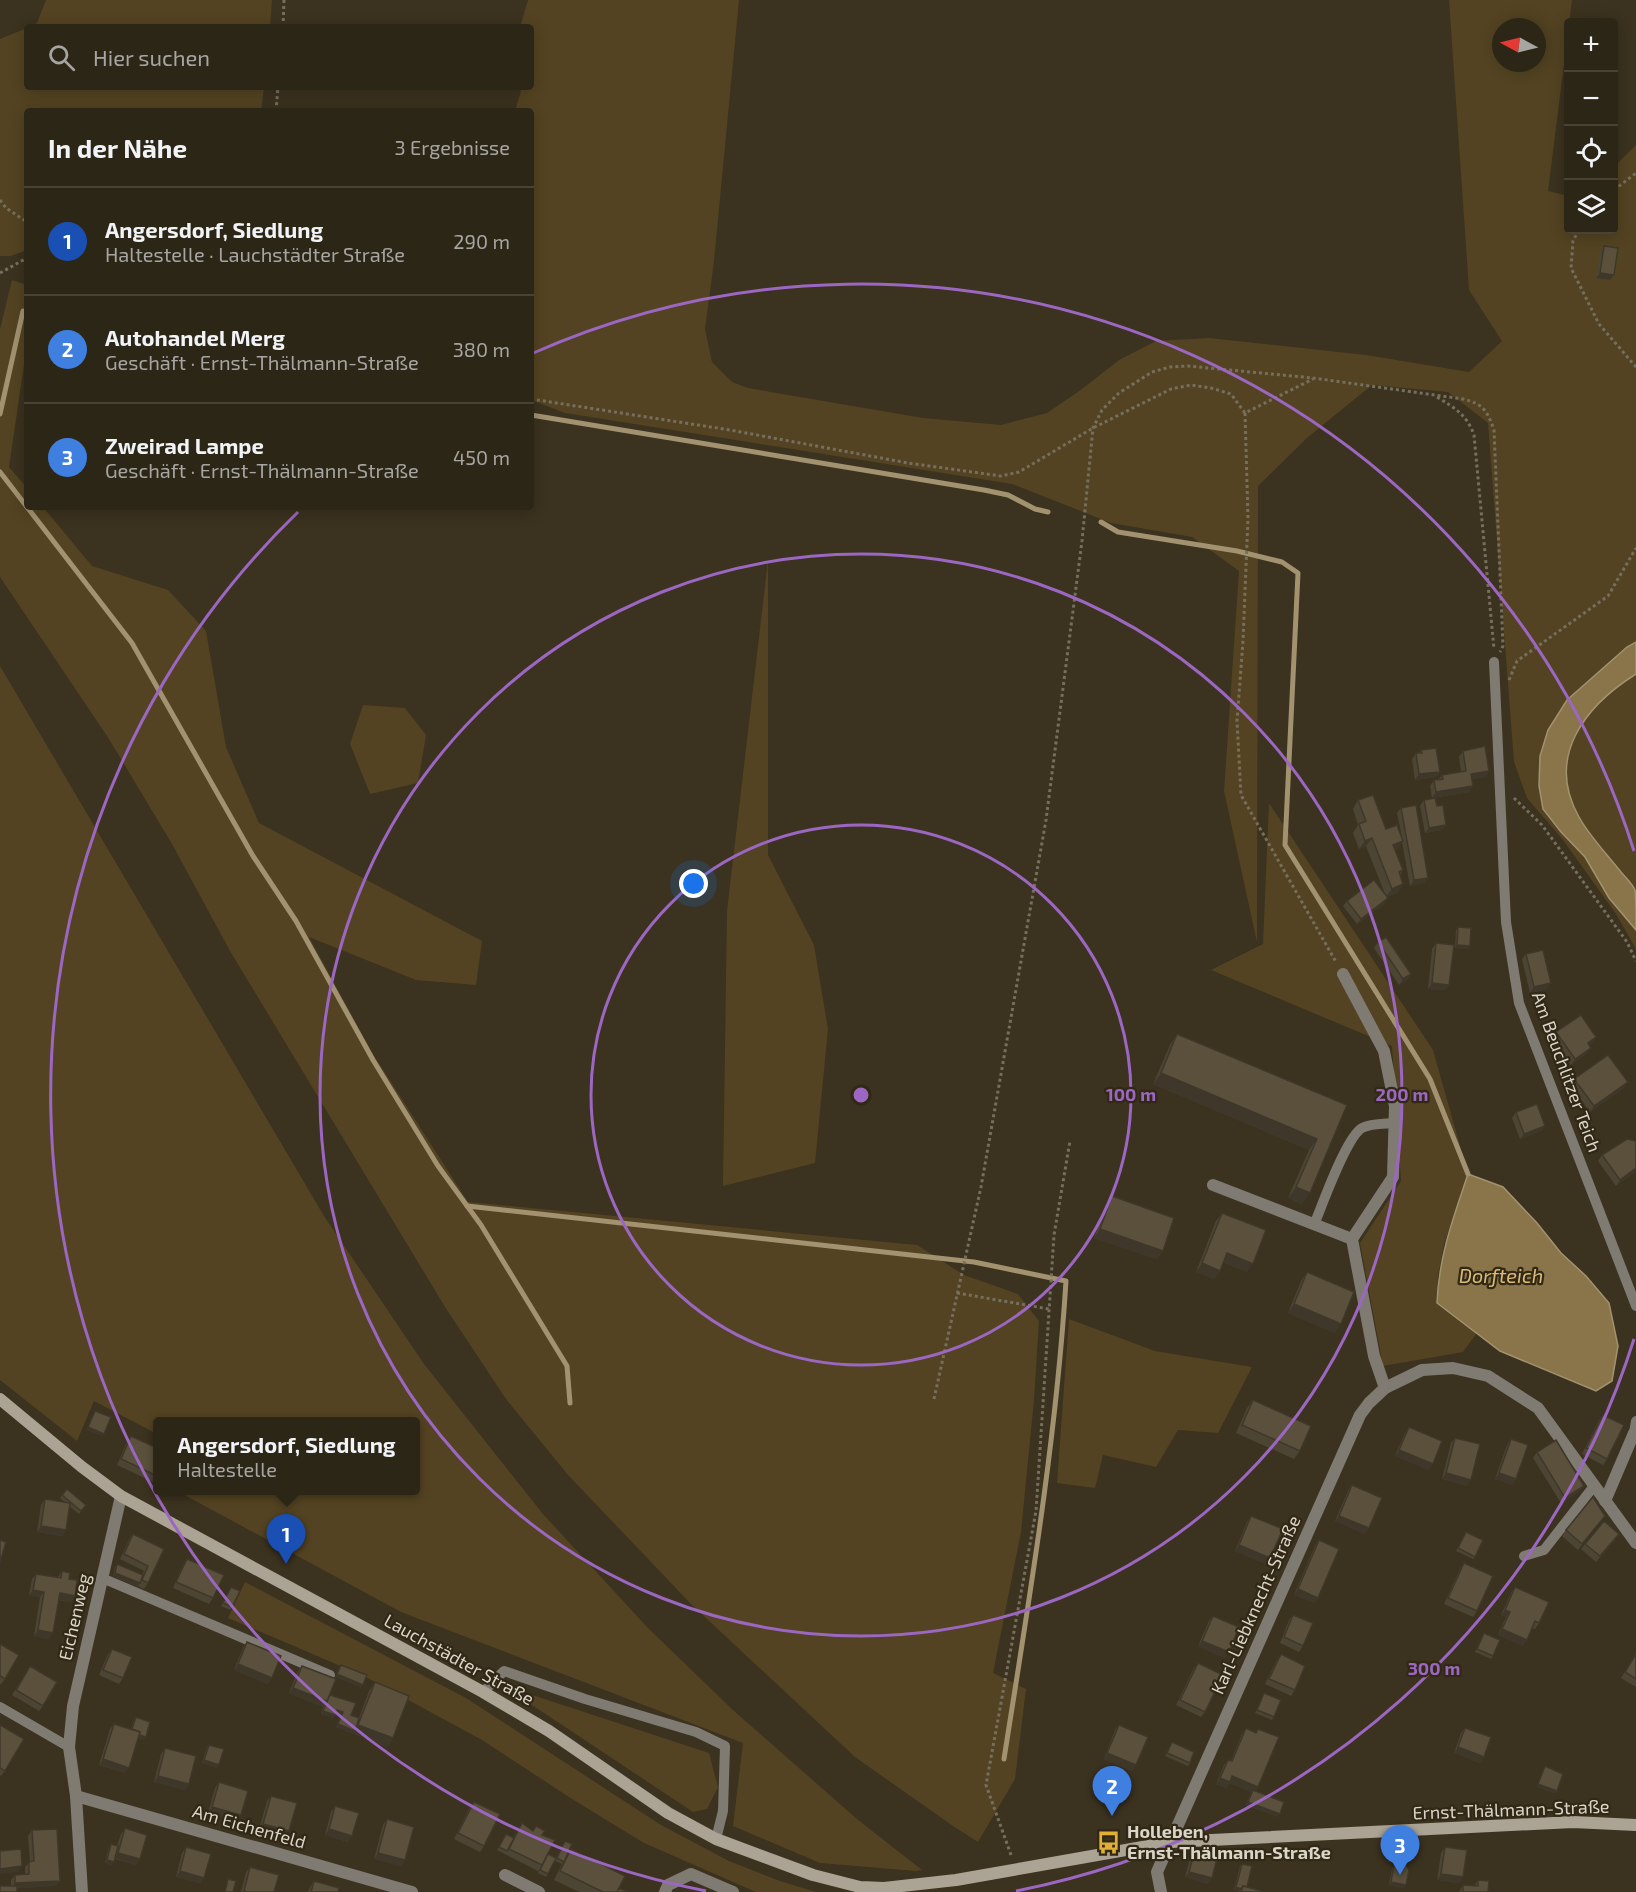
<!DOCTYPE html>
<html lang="de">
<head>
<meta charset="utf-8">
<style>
	body { margin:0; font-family:"Exo 2",sans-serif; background:#383224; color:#f1f3f6 }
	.controls { position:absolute; right:18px; top:18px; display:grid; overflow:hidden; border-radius:6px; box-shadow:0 3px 15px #0003 }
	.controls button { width:54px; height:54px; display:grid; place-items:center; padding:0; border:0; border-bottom:2px solid #484336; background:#2c2617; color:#f1f3f6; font:30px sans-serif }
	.compass { position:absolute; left:1492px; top:18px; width:54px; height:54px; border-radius:50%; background:#2c2617; box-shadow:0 3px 15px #0003; rotate:277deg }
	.you { position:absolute; left:694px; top:884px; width:21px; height:21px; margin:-15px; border:4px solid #fff; border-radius:50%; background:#1a73e8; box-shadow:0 0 0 9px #1a73e833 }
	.badge { display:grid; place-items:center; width:39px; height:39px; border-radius:50%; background:#d93025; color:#fff; font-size:20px; font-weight:700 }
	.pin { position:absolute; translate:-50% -50px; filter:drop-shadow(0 2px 3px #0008) }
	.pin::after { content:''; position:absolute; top:32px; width:21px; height:18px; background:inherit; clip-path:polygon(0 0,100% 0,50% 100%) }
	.popup { position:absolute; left:153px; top:1417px; width:267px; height:78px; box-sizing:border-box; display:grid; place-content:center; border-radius:6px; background:#2c2617; filter:drop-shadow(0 2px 4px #0005); font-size:20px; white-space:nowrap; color:#a6a5a1 }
	.popup b { font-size:22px; color:#f1f3f6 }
	.popup::after { content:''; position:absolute; left:50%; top:100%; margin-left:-12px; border:12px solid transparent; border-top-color:#2c2617 }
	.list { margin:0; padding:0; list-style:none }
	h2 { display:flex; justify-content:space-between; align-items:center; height:78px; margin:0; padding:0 24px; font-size:26px }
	h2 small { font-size:20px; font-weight:400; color:#a6a5a1 }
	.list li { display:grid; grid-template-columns:39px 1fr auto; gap:18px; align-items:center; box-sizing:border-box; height:108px; padding:0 24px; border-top:2px solid #484336 }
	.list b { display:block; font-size:22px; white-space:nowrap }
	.list p { margin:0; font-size:20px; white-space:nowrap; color:#a6a5a1 }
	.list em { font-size:20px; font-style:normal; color:#a6a5a1 }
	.icon { flex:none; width:33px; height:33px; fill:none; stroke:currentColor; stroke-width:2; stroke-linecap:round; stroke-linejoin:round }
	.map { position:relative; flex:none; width:1636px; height:1892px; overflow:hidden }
	.search { position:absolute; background:#2c2617; box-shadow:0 3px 15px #0003; left:24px; top:24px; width:510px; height:66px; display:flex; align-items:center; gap:15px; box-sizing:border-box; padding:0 21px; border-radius:6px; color:#a6a5a1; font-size:22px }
	.panel { position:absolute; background:#2c2617; box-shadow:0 3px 15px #0003; left:24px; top:108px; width:510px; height:402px; border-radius:6px }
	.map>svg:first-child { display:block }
	.green { fill:#534322; fill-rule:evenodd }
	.water { fill:#8a754a; stroke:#a29270; stroke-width:1.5 }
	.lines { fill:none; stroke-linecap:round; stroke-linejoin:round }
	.stream { stroke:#a29270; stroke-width:5 }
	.path { stroke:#766f5e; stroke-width:3; stroke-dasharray:3 3; stroke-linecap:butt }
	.lane { stroke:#7f7b72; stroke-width:10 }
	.street { stroke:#7f7b72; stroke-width:12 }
	.secondary { stroke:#aba394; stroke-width:12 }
	.wall { fill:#4d4534 }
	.shaded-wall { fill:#3f382a }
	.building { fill:#5a503c; stroke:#3f382a; stroke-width:1.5 }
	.ring { fill:none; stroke:#9c67c2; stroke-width:3 }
	.labels { text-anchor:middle; stroke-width:4.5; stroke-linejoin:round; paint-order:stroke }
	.street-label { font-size:18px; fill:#dad5c9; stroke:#312815 }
	.poi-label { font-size:18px; font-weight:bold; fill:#dad5c9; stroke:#312815; text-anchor:start }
	.water-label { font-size:20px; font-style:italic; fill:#dcbb76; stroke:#312815 }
	.centre { fill:#9c67c2; stroke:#312815; stroke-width:3 }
	.ring-label { font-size:18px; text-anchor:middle; font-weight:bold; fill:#9c67c2; stroke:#312815; stroke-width:4.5; stroke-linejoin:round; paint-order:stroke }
</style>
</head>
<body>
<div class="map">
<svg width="1636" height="1892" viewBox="0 0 1636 1892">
	<rect width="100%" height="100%" fill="#3b321f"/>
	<g class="green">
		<path d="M46 0H272L270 27H28L37 23Z"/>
		<path d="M528 0H739L714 261 705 329 712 362 732 382 748 388 923 418 1001 425 1047 413 1082 389 1119 360 1156 341 1209 338 1366 355 1469 372 1502 341 1469 290 1449 0H1572L1548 191 1568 196V230H1614V167L1636 145V949L1616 914 1563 840 1527 798 1514 762 1488 423 1448 392 1372 385 1308 437 1258 486 1257 942 1224 791 1239 571 1192 537 1111 523 1012 484 565 413 531 400V111H515L521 91 519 87H531V27H520ZM1501 27H1537V63H1501Z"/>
		<path d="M27 28V87H264L261 111H27V250L11 256H0V39Z"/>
		<path d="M12 280 27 285V344L9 467 27 488V507H43L92 566 168 590 206 631 226 747 259 823 482 941 476 985 416 980 309 937 373 1054 468 1202 917 1245 964 1275 1018 1294 1039 1321 1034 1400 1021 1532 993 1673 1026 1689 1015 1779 978 1842 953 1826 855 1757 692 1605 568 1475 506 1399 445 1307 230 951 172 844 109 739 0 577V329Z"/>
		<path d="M768 560V855L814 945 828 1029 815 1163 723 1186 727 911Z"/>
		<path d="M0 666 324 1216 424 1364 543 1514 648 1628 734 1711 857 1819 922 1870 916 1871 820 1863 733 1826 743 1743 401 1612 177 1491 415 1490V1422H157V1434L94 1401 77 1441 0 1380Z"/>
		<path d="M363 705 405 708 426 735 418 783 370 794 350 744Z"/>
		<path d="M1269 803 1433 1050 1468 1174 1444 1244 1438 1276 1437 1303 1477 1333 1463 1352 1383 1366 1360 1243 1401 1181 1392 1046 1211 970 1263 944Z"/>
		<path d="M1069 1319 1155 1351 1252 1367 1218 1433 1178 1430 1156 1467 1103 1455 1095 1488 1057 1483Z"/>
		<path d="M245 1582 466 1698 661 1825 729 1861 780 1881 816 1892H756L644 1843 572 1799 482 1740 364 1676 228 1618Z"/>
		<path d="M508 1687 709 1753 718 1787 707 1809 693 1812 529 1703Z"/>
	</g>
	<g class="water">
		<path d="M1636 642V674C1585 706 1545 757 1579 817 1590 837 1607 854 1621 872 1625 877 1632 883 1635 890 1636 897 1636 921 1636 930L1609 898 1585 857 1561 832 1543 809 1539 786 1540 756 1548 730 1567 700 1627 647Z"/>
		<path d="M1468 1174 1503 1187 1537 1223 1561 1253 1586 1276 1609 1303 1618 1346 1612 1381 1596 1391 1500 1351 1437 1303C1439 1255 1453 1219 1468 1174Z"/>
	</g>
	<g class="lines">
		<g class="stream">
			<path d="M0 414 23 311"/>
			<path d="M531 415 984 490 1008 495 1035 509 1048 512"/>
			<path d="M0 472 27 507"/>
			<path d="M27 507 132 643 253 856 296 921 373 1060 438 1166 481 1225 567 1366 570 1403"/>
			<path d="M1101 522 1118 532 1237 551 1282 562 1298 573 1285 845 1430 1079 1468 1174"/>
			<path d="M467 1206 974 1262 1066 1281C1056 1441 1029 1600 1004 1759"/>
		</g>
		<g class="path">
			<path d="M283 27 284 0"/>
			<path d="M276 111 278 87"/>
			<path d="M1614 190 1636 173"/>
			<path d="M0 200 6 208 27 222"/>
			<path d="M1579 230 1573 241 1571 268 1599 324 1636 367"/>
			<path d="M0 273 27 258"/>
			<path d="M1437 397C1455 408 1467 415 1474 435L1494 649"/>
			<path d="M531 399 730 430 908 463 1001 476 1019 472 1093 428 1171 389 1191 385 1211 388 1231 394 1245 413 1313 379"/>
			<path d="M1245 413 1248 518 1243 641 1237 721 1241 795 1336 962"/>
			<path d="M1509 680 1517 661 1608 596 1636 548"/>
			<path d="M1514 798 1542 825 1627 942 1636 961"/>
			<path d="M957 1293 1049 1309"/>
			<path d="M934 1399 981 1187 1046 820 1082 541 1093 428 1102 410 1119 393 1152 372 1170 367 1188 366 1313 378 1463 399C1483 404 1487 410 1494 430L1503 646 1500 652"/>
			<path d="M1011 1855 986 1785 1036 1511 1054 1235 1070 1141"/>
		</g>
		<g class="lane">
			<path d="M1494 662 1506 922 1519 1003 1636 1306"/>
			<path d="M1314 1225C1322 1206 1346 1137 1362 1128 1371 1123 1385 1124 1395 1123"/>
			<path d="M1636 1421 1634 1433 1636 1434"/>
			<path d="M1524 1556 1544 1550 1594 1486"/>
			<path d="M102 1578 330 1675"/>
			<path d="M483 1692 504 1671 585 1699 696 1732 725 1746 723 1811 716 1839"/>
			<path d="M0 1707 69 1747"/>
		</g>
		<g class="street">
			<path d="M1343 974 1384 1051 1395 1106 1393 1177 1352 1239 1374 1356 1385 1388"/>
			<path d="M1213 1185 1352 1239"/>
			<path d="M1605 1501 1634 1433"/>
			<path d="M76 1796 412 1892"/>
			<path d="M505 1875 539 1892"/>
			<path d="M82 1892 76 1796 69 1747 73 1706 121 1496"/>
			<path d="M665 1892 668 1885 691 1874 733 1892"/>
			<path d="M1161 1892 1157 1872 1360 1415 1369 1403 1385 1388 1422 1370 1453 1368 1488 1376 1538 1408 1636 1543"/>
		</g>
		<path class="secondary" d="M0 1399 82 1467 121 1496 483 1692 549 1731 668 1813 716 1839 813 1875 860 1887 884 1888 956 1880 1171 1842 1573 1822 1636 1825"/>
	</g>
	<g class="wall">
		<path d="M1604 246 1614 275 1610 280 1596 278 1600 252Z"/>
		<path d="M1421 750 1440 772 1436 777 1415 780 1412 759 1416 753H1419Z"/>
		<path d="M1463 751 1489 771 1485 777 1472 779 1469 792 1432 798 1430 786 1434 780 1439 779 1442 775 1461 772 1459 757Z"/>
		<path d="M1358 800 1386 829 1402 837 1397 813 1401 808 1428 878 1424 883 1410 886 1402 842 1397 850H1395L1403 870 1400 875 1403 884 1397 893 1387 897 1384 904 1357 924 1343 906 1347 901 1385 894 1366 846 1359 849 1353 833 1358 825 1353 809Z"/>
		<path d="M1424 800 1437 806 1446 825 1442 830 1425 833 1420 806Z"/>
		<path d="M1458 927 1470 946 1468 949 1455 948 1456 930Z"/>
		<path d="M1378 942 1411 974 1407 980 1399 985 1374 948Z"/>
		<path d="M1436 943 1449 985 1445 990 1428 989 1432 949Z"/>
		<path d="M1526 954 1547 989 1530 993 1522 959Z"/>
		<path d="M1556 1032 1596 1037 1592 1043 1589 1045 1591 1048 1587 1053 1571 1065 1552 1038Z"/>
		<path d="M1177 1034 1347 1105 1302 1204 1288 1198 1309 1150 1153 1084 1170 1045Z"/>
		<path d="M1574 1079 1624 1088 1590 1112 1570 1084Z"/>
		<path d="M1516 1112 1545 1126 1541 1131 1520 1139 1512 1118Z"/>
		<path d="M1636 1141V1171L1616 1186 1598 1161 1602 1155Z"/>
		<path d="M1112 1196 1163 1251 1157 1259 1094 1238 1106 1204Z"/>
		<path d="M1222 1213 1247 1272 1223 1262 1220 1271 1214 1279 1196 1272 1216 1221Z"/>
		<path d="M1307 1272 1335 1333 1288 1313 1301 1281Z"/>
		<path d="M1253 1400 1300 1451 1294 1459 1236 1433 1247 1408Z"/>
		<path d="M1603 1415 1607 1459 1603 1465 1582 1454 1599 1420Z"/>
		<path d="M1409 1427 1429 1470 1395 1456 1405 1433Z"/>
		<path d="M131 1436 157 1448V1477L153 1482 117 1465 127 1442Z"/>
		<path d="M1455 1438 1467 1486 1442 1479 1451 1443Z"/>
		<path d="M1511 1439 1516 1479 1512 1485 1495 1479 1507 1445Z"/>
		<path d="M1537 1452 1584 1486 1580 1491 1561 1503 1533 1458Z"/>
		<path d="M1352 1485 1365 1534 1335 1521 1348 1491Z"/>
		<path d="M62 1495 86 1505 79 1514 69 1506 66 1530 62 1536 37 1532 41 1505 45 1499 66 1503 60 1498Z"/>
		<path d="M1251 1516 1270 1558 1266 1564 1235 1551 1247 1522Z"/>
		<path d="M1605 1516 1578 1550 1562 1536 1566 1530Z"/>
		<path d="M1466 1532 1475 1557 1473 1559 1456 1551Z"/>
		<path d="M133 1534 164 1549 148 1583 144 1589 113 1576 115 1567 117 1564 142 1575 144 1571 120 1559 129 1540Z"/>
		<path d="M1319 1540 1318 1598 1314 1603 1294 1595 1315 1546Z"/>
		<path d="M1615 1540 1596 1562 1581 1549 1585 1544Z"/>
		<path d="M187 1559 213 1598 209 1604 173 1588 183 1565Z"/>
		<path d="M1464 1563 1477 1611 1473 1617 1444 1604 1460 1569Z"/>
		<path d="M62 1571 69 1579 75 1596 71 1602 59 1600 49 1639 34 1636 40 1597 29 1595 32 1579 36 1574 58 1577Z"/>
		<path d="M231 1587 232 1607 230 1610 221 1606Z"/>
		<path d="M1515 1587 1539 1623 1535 1629 1532 1628 1523 1646 1498 1635 1506 1617 1501 1615 1511 1593Z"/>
		<path d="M1293 1615 1303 1646 1299 1652 1280 1643 1289 1620Z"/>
		<path d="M1213 1616 1225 1658 1198 1646 1209 1621Z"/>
		<path d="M1484 1633 1493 1656 1491 1659 1475 1652Z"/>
		<path d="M247 1642 272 1678 268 1684 234 1670 243 1648Z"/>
		<path d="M0 1644 5 1679 1 1684H0Z"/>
		<path d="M112 1649 123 1678 119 1684 99 1675 108 1654Z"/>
		<path d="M1636 1653V1687L1621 1678Z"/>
		<path d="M1281 1654 1295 1690 1291 1696 1265 1684 1277 1660Z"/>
		<path d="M1198 1663 1205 1712 1201 1717 1176 1705 1194 1668Z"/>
		<path d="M30 1666 43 1706 39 1711 12 1695Z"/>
		<path d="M302 1666 351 1715 359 1718 369 1691 375 1682 393 1738 387 1747 336 1727 341 1715 336 1713 333 1718 321 1714 323 1707 289 1693 298 1671Z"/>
		<path d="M1264 1693 1274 1717 1272 1720 1255 1713Z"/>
		<path d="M136 1717 146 1737 144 1740 138 1738 125 1773 99 1765 110 1729 114 1724 131 1729 134 1720Z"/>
		<path d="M0 1725 5 1771 1 1776 0 1775Z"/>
		<path d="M1119 1725 1136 1765 1132 1771 1104 1759 1115 1730Z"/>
		<path d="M1246 1728 1255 1733 1258 1729V1787L1255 1791 1278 1817 1246 1805 1251 1792 1230 1783 1226 1788 1216 1784 1224 1765 1228 1760 1231 1761 1242 1734Z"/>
		<path d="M1465 1728 1484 1757 1480 1763 1454 1753 1461 1733Z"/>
		<path d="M1172 1742 1190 1763 1188 1766 1165 1756Z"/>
		<path d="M209 1745 219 1765 217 1768 202 1763 207 1747Z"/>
		<path d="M165 1748 189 1784 185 1790 154 1782 161 1754Z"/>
		<path d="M219 1782 237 1821 208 1813 215 1788Z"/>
		<path d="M271 1796 285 1837 259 1829 267 1801Z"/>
		<path d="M474 1802 484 1846 480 1852 454 1839 470 1807Z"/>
		<path d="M335 1806 348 1842 325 1835 331 1812Z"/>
		<path d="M387 1819 405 1860 401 1866 374 1859 383 1825Z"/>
		<path d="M522 1823 533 1831 536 1826 542 1835 548 1854 556 1858 565 1841 568 1854 571 1849 619 1888 628 1892H579L554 1880 562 1864 555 1861 546 1877 538 1873 539 1870 538 1871 497 1850 506 1834 513 1838Z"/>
		<path d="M125 1828 140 1859 136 1865 115 1859 112 1865 105 1863 109 1847 111 1844 117 1846 121 1834Z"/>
		<path d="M32 1830 60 1881 56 1886 17 1888 11 1886V1880L15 1875 25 1874V1867L30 1862 28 1836Z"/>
		<path d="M186 1847 204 1878 200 1883 176 1877 182 1853Z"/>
		<path d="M1445 1847 1463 1877 1459 1883 1437 1880 1441 1853Z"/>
		<path d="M1195 1849 1208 1884 1185 1877 1191 1855Z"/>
		<path d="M1242 1864 1247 1887 1262 1892H1239L1234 1890 1240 1866Z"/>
		<path d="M1394 1865 1406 1885 1404 1888 1389 1885 1392 1868Z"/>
		<path d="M250 1867 274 1892H241L246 1872Z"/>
		<path d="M1478 1880 1488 1892H1459L1463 1885 1474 1886Z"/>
		<path d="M314 1881 338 1892H308L310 1887Z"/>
	</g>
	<g class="shaded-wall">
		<path d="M1600 273 1614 275 1610 280 1596 278Z"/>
		<path d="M1489 771 1485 777 1467 780 1471 774Z"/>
		<path d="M1440 772 1436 777 1415 780 1419 774Z"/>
		<path d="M1473 786 1469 792 1432 798 1436 792Z"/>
		<path d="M1446 825 1442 830 1425 833 1429 828Z"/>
		<path d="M1372 838 1366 846 1359 849 1365 841Z"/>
		<path d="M1403 841 1397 850 1387 853 1393 845Z"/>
		<path d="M1428 878 1424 883 1410 886 1414 880Z"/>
		<path d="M1403 884 1397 893 1386 897 1392 889Z"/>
		<path d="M1388 898 1384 904 1357 924 1361 919Z"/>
		<path d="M1457 945 1470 946 1468 949 1455 948Z"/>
		<path d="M1411 974 1407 980 1399 985 1403 979Z"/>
		<path d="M1432 983 1449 985 1445 990 1428 989Z"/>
		<path d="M1551 983 1547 989 1530 993 1534 987Z"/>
		<path d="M1596 1037 1592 1043 1584 1048 1588 1043Z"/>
		<path d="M1591 1048 1587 1053 1571 1065 1575 1059Z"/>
		<path d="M1161 1073 1317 1139 1309 1150 1153 1084Z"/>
		<path d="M1628 1082 1624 1088 1590 1112 1594 1106Z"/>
		<path d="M1545 1126 1541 1131 1520 1139 1524 1134Z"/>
		<path d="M1636 1168V1171L1616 1186 1620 1180Z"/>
		<path d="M1296 1187 1310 1193 1302 1204 1288 1198Z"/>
		<path d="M1100 1229 1163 1251 1157 1259 1094 1238Z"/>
		<path d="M1227 1253 1253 1264 1247 1272 1221 1261Z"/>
		<path d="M1202 1263 1220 1271 1214 1279 1196 1272Z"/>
		<path d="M1294 1304 1341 1324 1335 1333 1288 1313Z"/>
		<path d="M88 1427 104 1434 102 1436 86 1430Z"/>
		<path d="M1399 1450 1433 1464 1429 1470 1395 1456Z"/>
		<path d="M1446 1473 1471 1480 1467 1486 1442 1479Z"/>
		<path d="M1499 1473 1516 1479 1512 1485 1495 1479Z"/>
		<path d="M1584 1486 1580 1491 1561 1503 1565 1498Z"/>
		<path d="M1339 1516 1369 1528 1365 1534 1335 1521Z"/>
		<path d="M41 1526 66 1530 62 1536 37 1532Z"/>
		<path d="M1239 1545 1270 1558 1266 1564 1235 1551Z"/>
		<path d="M115 1573 140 1583 138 1586 113 1576Z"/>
		<path d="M1298 1589 1318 1598 1314 1603 1294 1595Z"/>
		<path d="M33 1590 44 1592 40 1597 29 1595Z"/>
		<path d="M60 1593 75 1596 71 1602 56 1599Z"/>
		<path d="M1505 1610 1510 1612 1506 1617 1501 1615Z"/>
		<path d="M1502 1629 1527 1640 1523 1646 1498 1635Z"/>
		<path d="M38 1630 53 1633 49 1639 34 1636Z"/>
		<path d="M1202 1641 1229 1652 1225 1658 1198 1646Z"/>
		<path d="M238 1664 272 1678 268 1684 234 1670Z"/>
		<path d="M337 1674 363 1685 361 1688 335 1677Z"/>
		<path d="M293 1688 327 1701 323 1707 289 1693Z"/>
		<path d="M337 1710 343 1712 341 1715 335 1712Z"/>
		<path d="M323 1711 335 1715 333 1718 321 1714Z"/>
		<path d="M338 1724 355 1731 358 1725 393 1738 387 1747 336 1727Z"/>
		<path d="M131 1732 146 1737 144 1740 129 1735Z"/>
		<path d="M1458 1747 1484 1757 1480 1763 1454 1753Z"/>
		<path d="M1107 1753 1136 1765 1132 1771 1104 1759Z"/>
		<path d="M103 1759 129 1768 125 1773 99 1765Z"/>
		<path d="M204 1760 219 1765 217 1768 202 1763Z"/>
		<path d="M158 1776 189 1784 185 1790 154 1782Z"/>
		<path d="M1232 1776 1258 1787 1254 1793 1253 1790 1251 1792 1230 1783 1226 1788 1216 1784 1220 1778Z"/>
		<path d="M1538 1784 1557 1791 1555 1794 1536 1787Z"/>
		<path d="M1248 1802 1280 1814 1278 1817 1246 1805Z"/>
		<path d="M212 1807 241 1815 237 1821 208 1813Z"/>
		<path d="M263 1824 289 1831 285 1837 259 1829Z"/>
		<path d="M329 1829 352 1836 348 1842 325 1835Z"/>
		<path d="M118 1853 140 1859 136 1865 114 1858Z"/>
		<path d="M378 1853 405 1860 401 1866 374 1859Z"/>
		<path d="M107 1860 114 1862 112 1865 105 1863Z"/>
		<path d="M22 1866 18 1872 0 1874V1869Z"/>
		<path d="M180 1871 204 1878 200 1883 176 1877Z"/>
		<path d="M1189 1872 1212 1878 1208 1884 1185 1877Z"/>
		<path d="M1441 1874 1463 1877 1459 1883 1437 1880Z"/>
		<path d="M60 1881 56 1886 11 1889 15 1883Z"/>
		<path d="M1391 1882 1406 1885 1404 1888 1389 1885Z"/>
		<path d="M1236 1887 1241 1889 1239 1892 1234 1890Z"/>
	</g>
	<g class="building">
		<path d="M1604 246 1618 248 1614 275 1600 273Z"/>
		<path d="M1485 746 1489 771 1471 774 1473 786 1436 792 1434 780 1443 779 1442 775 1466 771 1463 751Z"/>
		<path d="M1436 748 1440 772 1419 774 1416 753H1422L1421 750Z"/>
		<path d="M1373 795 1386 829 1397 825 1403 841 1393 845 1403 870 1399 872 1403 884 1392 889 1372 838 1365 841 1359 824 1366 821 1358 800Z"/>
		<path d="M1435 798 1437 806 1443 805 1446 825 1429 828 1424 800Z"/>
		<path d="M1416 805 1428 878 1414 880 1401 808Z"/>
		<path d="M1374 880 1388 898 1361 919 1347 901Z"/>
		<path d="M1458 927 1471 928 1470 946 1457 945Z"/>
		<path d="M1386 937 1411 974 1403 979 1378 942Z"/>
		<path d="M1436 943 1454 945 1449 985 1432 983Z"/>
		<path d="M1543 950 1551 983 1534 987 1526 954Z"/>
		<path d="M1581 1015 1596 1037 1588 1043 1591 1048 1575 1059 1556 1032Z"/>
		<path d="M1177 1034 1347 1105 1310 1193 1296 1187 1317 1139 1161 1073Z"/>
		<path d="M1608 1055 1628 1082 1594 1106 1574 1079Z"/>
		<path d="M1537 1104 1545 1126 1524 1134 1516 1112Z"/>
		<path d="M1627 1139 1636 1141V1168L1620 1180 1602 1155Z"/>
		<path d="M1112 1196 1174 1218 1163 1251 1100 1229Z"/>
		<path d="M1222 1213 1266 1230 1253 1264 1227 1253 1220 1271 1202 1263Z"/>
		<path d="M1307 1272 1354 1292 1341 1324 1294 1304Z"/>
		<path d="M1253 1400 1311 1426 1300 1451 1242 1425Z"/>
		<path d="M95 1411 111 1417 104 1434 88 1427Z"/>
		<path d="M1603 1415 1624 1425 1607 1459 1586 1448Z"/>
		<path d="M1409 1427 1442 1441 1433 1464 1399 1450Z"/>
		<path d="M131 1436 157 1448V1476L121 1459Z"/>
		<path d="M1455 1438 1480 1444 1471 1480 1446 1473Z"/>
		<path d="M1511 1439 1528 1445 1516 1479 1499 1473Z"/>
		<path d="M1556 1440 1584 1486 1565 1498 1537 1452Z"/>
		<path d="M1352 1485 1382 1498 1369 1528 1339 1516Z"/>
		<path d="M67 1489 86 1505 81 1511 62 1495Z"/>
		<path d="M1593 1497 1605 1516 1582 1544 1566 1530Z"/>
		<path d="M45 1499 70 1503 66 1530 41 1526Z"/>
		<path d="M1251 1516 1283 1529 1270 1558 1239 1545Z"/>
		<path d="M1604 1521 1619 1534 1600 1556 1585 1544Z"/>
		<path d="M1466 1532 1483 1540 1475 1557 1458 1548Z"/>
		<path d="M133 1534 164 1549 148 1583 142 1580 148 1566 124 1554Z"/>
		<path d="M0 1540 6 1542 0 1563Z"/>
		<path d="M1319 1540 1339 1549 1318 1598 1298 1589Z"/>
		<path d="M187 1559 224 1575 213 1598 176 1582Z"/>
		<path d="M1464 1563 1493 1576 1477 1611 1448 1598Z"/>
		<path d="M117 1564 143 1575 140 1583 115 1573Z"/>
		<path d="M62 1571 70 1573 69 1579 77 1580 75 1596 60 1593 53 1633 38 1630 44 1592 33 1590 36 1574 61 1578Z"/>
		<path d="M231 1587 240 1591 232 1607 223 1603Z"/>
		<path d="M1515 1587 1549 1602 1539 1623 1535 1621 1527 1640 1502 1629 1510 1612 1505 1610Z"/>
		<path d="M1293 1615 1313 1623 1303 1646 1284 1637Z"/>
		<path d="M1213 1616 1239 1627 1229 1652 1202 1641Z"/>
		<path d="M1484 1633 1500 1640 1493 1656 1477 1649Z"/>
		<path d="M247 1642 281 1656 272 1678 238 1664Z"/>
		<path d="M0 1644 19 1655 5 1679 0 1676Z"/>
		<path d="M112 1649 132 1657 123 1678 103 1670Z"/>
		<path d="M1281 1654 1305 1666 1295 1690 1269 1679Z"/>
		<path d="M1636 1654V1679L1625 1672Z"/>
		<path d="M1198 1663 1223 1675 1205 1712 1180 1700Z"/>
		<path d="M341 1665 367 1675 363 1685 337 1674Z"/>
		<path d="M30 1666 57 1682 43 1706 16 1690Z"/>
		<path d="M302 1666 336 1679 327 1701 293 1688Z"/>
		<path d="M375 1682 409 1696 393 1738 358 1725Z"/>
		<path d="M1264 1693 1281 1700 1274 1717 1257 1710Z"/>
		<path d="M330 1695 356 1703 351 1715 359 1718 355 1731 338 1724 343 1712 337 1710 335 1715 323 1711Z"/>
		<path d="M136 1717 150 1722 146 1737 139 1735 140 1732 132 1729Z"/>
		<path d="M114 1724 140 1732 129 1768 103 1759Z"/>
		<path d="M0 1725 24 1739 5 1771 0 1768Z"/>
		<path d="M1119 1725 1148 1737 1136 1765 1107 1753Z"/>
		<path d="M1246 1728 1256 1733 1258 1729 1279 1737 1258 1787 1232 1776 1230 1782 1220 1778 1228 1760 1232 1761Z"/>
		<path d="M1465 1728 1491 1737 1484 1757 1458 1747Z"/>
		<path d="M1172 1742 1194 1752 1190 1763 1167 1753Z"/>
		<path d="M209 1745 224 1749 219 1765 204 1760Z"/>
		<path d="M165 1748 196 1756 189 1784 158 1776Z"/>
		<path d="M1545 1766 1563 1774 1557 1791 1538 1784Z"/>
		<path d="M219 1782 248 1791 241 1815 212 1807Z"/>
		<path d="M1253 1790 1284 1802 1280 1814 1248 1802Z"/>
		<path d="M271 1796 297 1803 289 1831 263 1824Z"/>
		<path d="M474 1802 500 1814 484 1846 458 1833Z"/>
		<path d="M335 1806 359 1813 352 1836 329 1829Z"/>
		<path d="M387 1819 414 1827 405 1860 378 1853Z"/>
		<path d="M522 1823 533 1831 536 1826 545 1831 542 1835 555 1840 542 1865 509 1849Z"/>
		<path d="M125 1828 147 1835 140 1859 118 1853Z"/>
		<path d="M57 1829 60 1881 15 1883V1875L29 1874V1862L34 1861 32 1830Z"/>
		<path d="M506 1834 514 1838 507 1851 499 1847Z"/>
		<path d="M565 1841 572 1844 564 1862 557 1858Z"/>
		<path d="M111 1844 118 1846 114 1862 107 1860Z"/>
		<path d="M186 1847 211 1854 204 1878 180 1871Z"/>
		<path d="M1445 1847 1467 1850 1463 1877 1441 1874Z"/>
		<path d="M21 1849 22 1866 0 1869V1851Z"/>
		<path d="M571 1849 625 1876 617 1892H603L560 1871Z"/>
		<path d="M1195 1849 1218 1855 1212 1878 1189 1872Z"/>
		<path d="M548 1854 556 1858 548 1874 540 1870Z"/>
		<path d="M1399 1862 1405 1863 1409 1870 1406 1885 1391 1882 1394 1865Z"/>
		<path d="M1242 1864 1252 1866 1247 1887 1243 1886 1241 1889 1236 1887Z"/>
		<path d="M250 1867 279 1875 274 1892H248L244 1891Z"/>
		<path d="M228 1879 236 1881 233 1892H225Z"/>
		<path d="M1478 1880 1489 1881 1488 1892H1463V1885L1478 1886Z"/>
		<path d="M314 1881 339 1888 338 1892H311Z"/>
		<rect x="0" y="1886" width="17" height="6"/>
		<path d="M1243 1886 1262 1891V1892H1241Z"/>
		<path d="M619 1888 628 1892H617Z"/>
	</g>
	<g class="ring">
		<circle cx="861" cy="1095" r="270"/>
		<circle cx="861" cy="1095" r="541"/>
		<path d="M1634 1339A811 811 0 0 1 1016 1891M706 1891A811 811 0 0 1 298 512M531 354A811 811 0 0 1 1634 851"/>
	</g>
	<defs>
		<symbol id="bus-bare" viewBox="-9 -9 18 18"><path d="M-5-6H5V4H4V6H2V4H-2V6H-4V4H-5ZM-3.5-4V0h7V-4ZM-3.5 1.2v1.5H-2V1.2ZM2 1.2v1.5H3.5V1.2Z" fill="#e2af34" stroke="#312815" stroke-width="2.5" paint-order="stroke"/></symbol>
	</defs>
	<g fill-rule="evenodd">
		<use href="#bus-bare" x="1092" y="1826" width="33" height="33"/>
	</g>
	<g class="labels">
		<g class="street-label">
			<text transform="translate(1566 1072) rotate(70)" y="6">Am Beuchlitzer Teich</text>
			<text transform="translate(1256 1605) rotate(-66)" y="6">Karl-Liebknecht-Straße</text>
			<text transform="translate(75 1617) rotate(-77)" y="6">Eichenweg</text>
			<text transform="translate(459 1660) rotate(29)" y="6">Lauchstädter Straße</text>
			<text transform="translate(1511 1810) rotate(-2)" y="6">Ernst-Thälmann-Straße</text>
			<text transform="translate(249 1827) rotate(16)" y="6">Am Eichenfeld</text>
		</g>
		<g class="poi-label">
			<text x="1127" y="1838">Holleben,<tspan x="1127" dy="21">Ernst-Thälmann-Straße</tspan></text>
		</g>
		<g class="water-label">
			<text x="1501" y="1283">Dorfteich</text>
		</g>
	</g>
	<circle cx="861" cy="1095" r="9" class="centre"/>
	<g class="ring-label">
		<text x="1131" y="1101">100 m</text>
		<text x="1402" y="1101">200 m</text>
		<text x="1434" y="1675">300 m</text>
	</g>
</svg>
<div class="controls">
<button>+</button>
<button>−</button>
<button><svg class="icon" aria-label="locate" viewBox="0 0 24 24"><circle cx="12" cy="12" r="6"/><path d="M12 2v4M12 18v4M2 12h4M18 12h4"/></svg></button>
<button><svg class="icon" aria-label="layers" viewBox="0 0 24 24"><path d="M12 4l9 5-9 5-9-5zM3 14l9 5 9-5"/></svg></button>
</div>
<svg class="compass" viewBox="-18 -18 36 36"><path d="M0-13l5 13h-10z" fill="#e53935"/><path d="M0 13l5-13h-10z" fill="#a6a5a1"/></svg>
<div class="you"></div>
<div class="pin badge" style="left:286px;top:1564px;background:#1a4fb4">1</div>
<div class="popup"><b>Angersdorf, Siedlung</b>Haltestelle</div>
<div class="pin badge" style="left:1112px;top:1816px;background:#3f7fe0">2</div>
<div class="pin badge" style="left:1400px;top:1875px;background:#3f7fe0">3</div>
<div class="search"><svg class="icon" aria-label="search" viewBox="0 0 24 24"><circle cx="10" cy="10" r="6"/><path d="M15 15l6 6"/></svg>Hier suchen</div>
<section class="panel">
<h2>In der Nähe<small>3 Ergebnisse</small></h2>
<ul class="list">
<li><span class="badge" style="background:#1a4fb4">1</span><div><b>Angersdorf, Siedlung</b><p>Haltestelle · Lauchstädter Straße</p></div><em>290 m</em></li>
<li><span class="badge" style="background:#3f7fe0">2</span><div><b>Autohandel Merg</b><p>Geschäft · Ernst-Thälmann-Straße</p></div><em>380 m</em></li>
<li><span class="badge" style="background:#3f7fe0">3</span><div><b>Zweirad Lampe</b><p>Geschäft · Ernst-Thälmann-Straße</p></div><em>450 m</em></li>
</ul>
</section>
</div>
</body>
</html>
